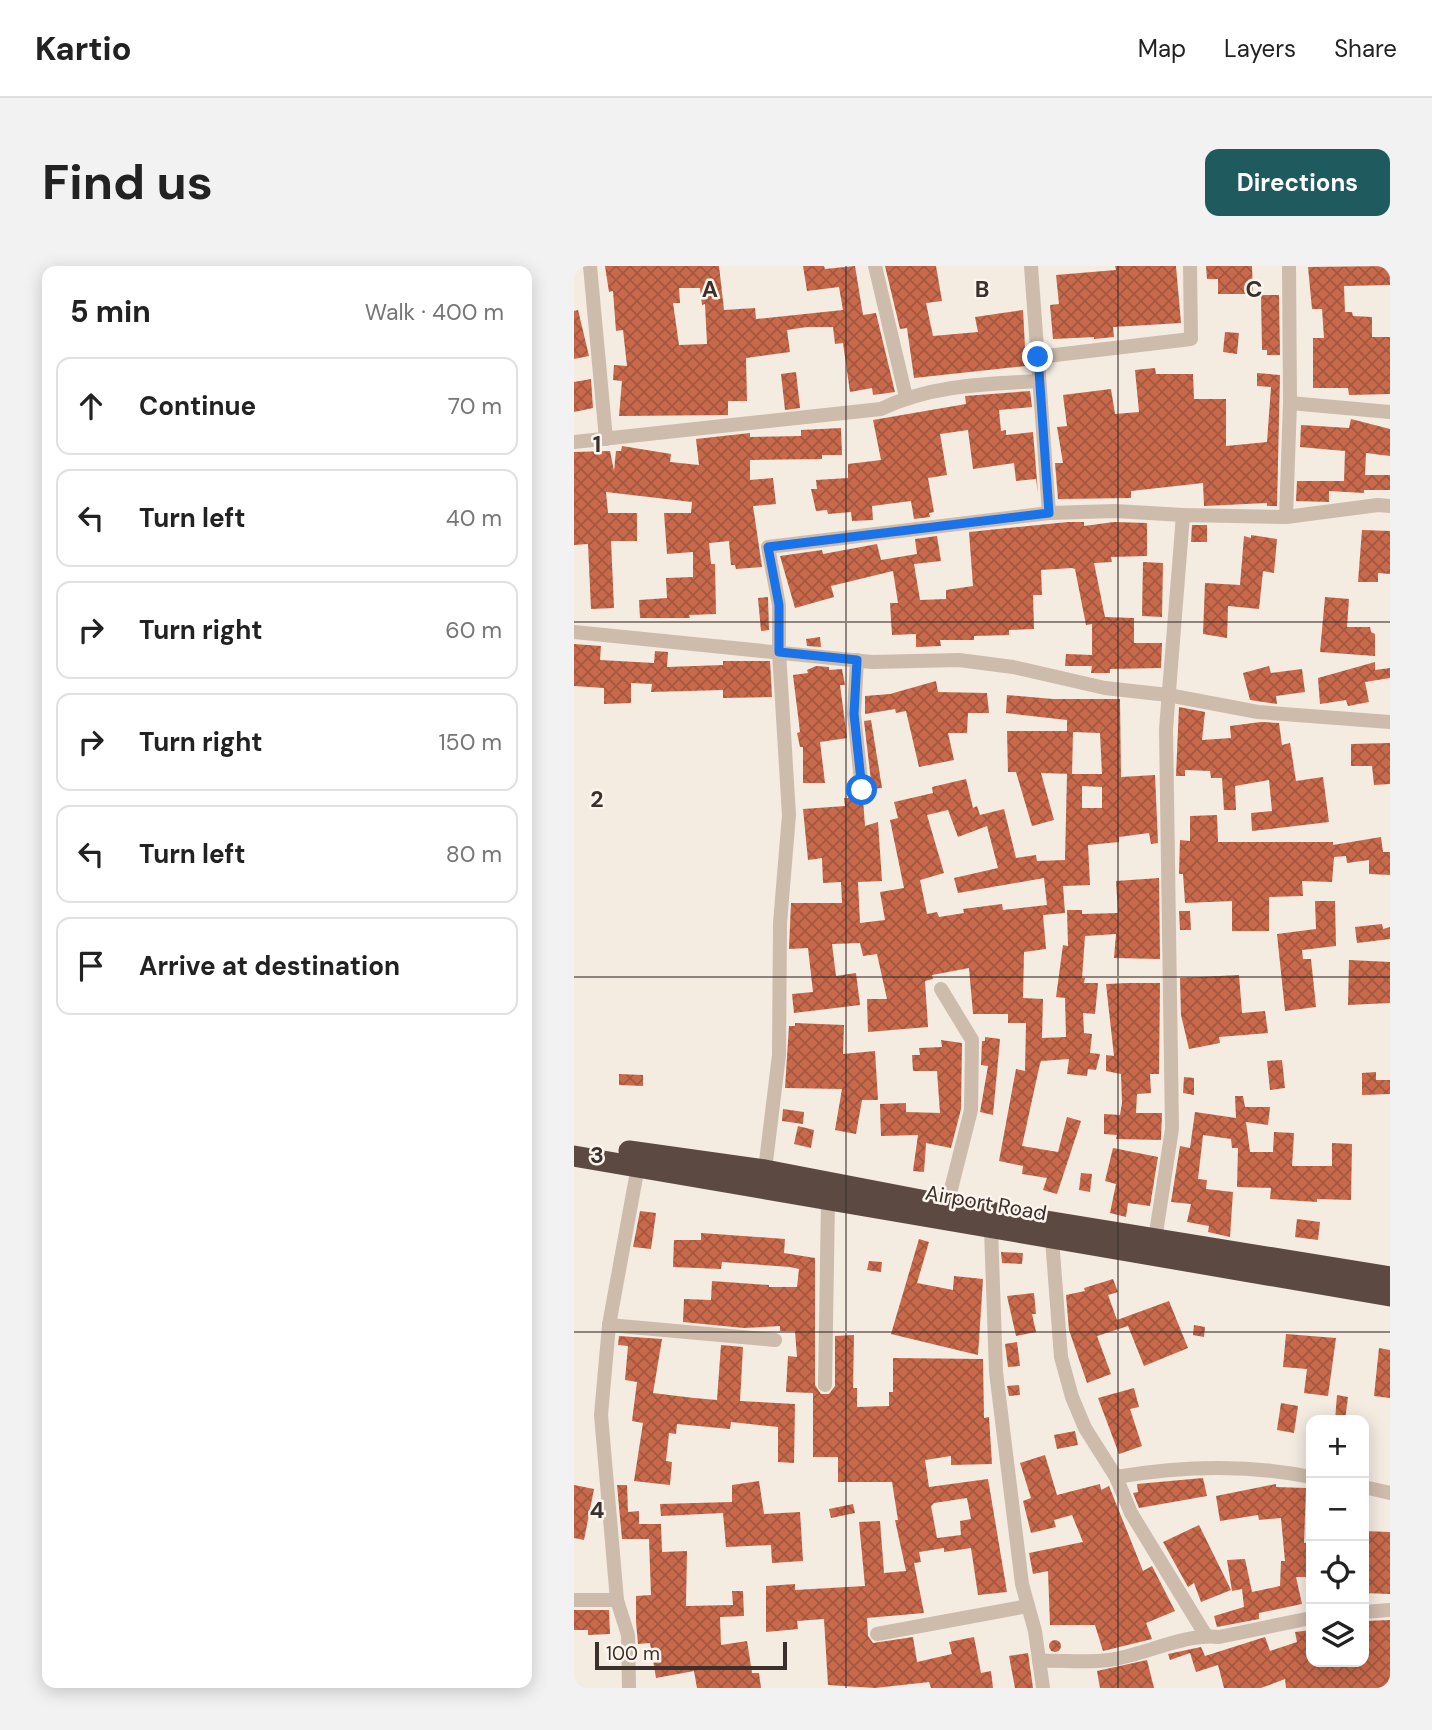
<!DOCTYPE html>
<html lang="en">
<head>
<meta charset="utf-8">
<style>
	body { margin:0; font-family:"DM Sans",sans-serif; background:#f2f2f2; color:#222 }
	.controls { position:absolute; right:21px; bottom:21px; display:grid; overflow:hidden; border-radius:14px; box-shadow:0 4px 18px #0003 }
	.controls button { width:63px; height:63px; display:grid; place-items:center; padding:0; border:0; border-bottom:2px solid #e0e0e0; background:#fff; color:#222; font:35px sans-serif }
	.scale { position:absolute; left:21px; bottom:18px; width:192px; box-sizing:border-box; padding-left:7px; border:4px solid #3b302b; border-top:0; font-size:19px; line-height:24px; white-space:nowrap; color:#3b302b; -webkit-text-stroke:5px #fbf5ee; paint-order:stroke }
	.stop { position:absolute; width:21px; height:21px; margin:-16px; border:5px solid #1a73e8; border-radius:50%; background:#fff }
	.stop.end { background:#1a73e8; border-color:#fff; box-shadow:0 2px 7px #0008 }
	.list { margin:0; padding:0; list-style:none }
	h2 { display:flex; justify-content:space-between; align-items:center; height:91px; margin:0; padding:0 28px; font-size:30px }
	h2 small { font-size:23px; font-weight:400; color:#767676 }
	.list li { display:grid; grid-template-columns:46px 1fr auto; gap:21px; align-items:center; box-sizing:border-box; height:98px; margin:0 14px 14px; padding:0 14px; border:2px solid #e0e0e0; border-radius:14px }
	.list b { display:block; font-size:26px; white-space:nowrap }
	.list em { font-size:23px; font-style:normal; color:#767676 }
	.icon { flex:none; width:38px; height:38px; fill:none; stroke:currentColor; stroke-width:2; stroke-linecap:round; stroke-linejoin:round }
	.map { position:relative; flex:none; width:816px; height:1422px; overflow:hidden; border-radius:14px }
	header { display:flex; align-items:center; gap:42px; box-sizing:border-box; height:98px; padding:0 35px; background:#fff; border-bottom:2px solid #e0e0e0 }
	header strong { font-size:33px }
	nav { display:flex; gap:38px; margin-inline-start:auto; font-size:24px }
	.intro { display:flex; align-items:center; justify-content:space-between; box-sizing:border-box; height:168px; padding:0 42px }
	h1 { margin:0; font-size:49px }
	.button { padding:18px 32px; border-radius:14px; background:#1f5a5e; color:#fff; font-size:24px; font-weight:700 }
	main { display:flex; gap:42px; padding:0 42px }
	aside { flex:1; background:#fff; border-radius:14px; box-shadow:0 4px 18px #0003 }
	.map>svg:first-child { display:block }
	.building { fill:url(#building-cross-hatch); fill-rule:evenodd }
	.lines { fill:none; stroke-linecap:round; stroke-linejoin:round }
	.street { stroke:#cdbbac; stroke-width:14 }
	.highway { stroke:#5c4a42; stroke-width:21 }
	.route { stroke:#1a73e8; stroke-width:9 }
	.grid { fill:none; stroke:#3b302b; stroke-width:2; stroke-opacity:0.55 }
	.labels { text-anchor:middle; stroke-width:5; stroke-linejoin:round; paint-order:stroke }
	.street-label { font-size:21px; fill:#3b302b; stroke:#fbf5ee }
	.grid-label { font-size:23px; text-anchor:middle; font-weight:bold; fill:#3b302b; stroke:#fbf5ee; stroke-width:5; stroke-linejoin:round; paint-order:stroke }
</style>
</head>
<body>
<header>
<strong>Kartio</strong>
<nav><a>Map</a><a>Layers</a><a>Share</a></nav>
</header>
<div class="intro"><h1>Find us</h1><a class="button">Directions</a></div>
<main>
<aside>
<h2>5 min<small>Walk · 400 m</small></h2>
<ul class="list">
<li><svg class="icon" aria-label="ahead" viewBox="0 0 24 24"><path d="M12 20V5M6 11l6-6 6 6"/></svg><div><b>Continue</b></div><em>70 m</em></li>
<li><svg class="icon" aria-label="left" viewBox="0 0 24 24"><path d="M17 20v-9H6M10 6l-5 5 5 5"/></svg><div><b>Turn left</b></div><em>40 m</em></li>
<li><svg class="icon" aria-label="right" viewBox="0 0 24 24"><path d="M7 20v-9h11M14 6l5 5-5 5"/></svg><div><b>Turn right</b></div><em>60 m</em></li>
<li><svg class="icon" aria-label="right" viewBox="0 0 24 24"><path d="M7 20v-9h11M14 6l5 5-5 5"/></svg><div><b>Turn right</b></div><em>150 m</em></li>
<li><svg class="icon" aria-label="left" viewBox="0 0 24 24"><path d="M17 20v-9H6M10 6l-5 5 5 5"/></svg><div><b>Turn left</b></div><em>80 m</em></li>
<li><svg class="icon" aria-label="arrive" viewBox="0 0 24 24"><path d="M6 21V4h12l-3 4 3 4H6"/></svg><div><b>Arrive at destination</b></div></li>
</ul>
</aside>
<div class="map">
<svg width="816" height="1422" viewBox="0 0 816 1422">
	<defs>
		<pattern id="building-cross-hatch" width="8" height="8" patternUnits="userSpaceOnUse" patternTransform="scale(1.75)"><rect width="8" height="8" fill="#c8694b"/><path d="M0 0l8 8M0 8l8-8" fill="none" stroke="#a4573f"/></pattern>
	</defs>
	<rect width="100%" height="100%" fill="#f4ebe1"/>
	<g class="building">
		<path d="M31 0H145L150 44 181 42 182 53 269 44 265 21 233 25 229 0H250L251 3 281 0 289 49 302 47 321 126 299 129 298 122 276 126 269 77 261 78 259 61H233L213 64 216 86 172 92 173 135H154V149L45 150 48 115 39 114 40 99 53 100 49 64 42 65 39 25 35 26ZM105 22H126L128 39 131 38 133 78 105 79 99 37H106Z"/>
		<path d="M311 0H362L368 35 352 37 359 70 404 66 401 51 449 44 452 100 340 112 333 62 326 63Z"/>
		<path d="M541 0H602L607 57 539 61 540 71 520 73V71L479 73 476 39 485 38 482 9 542 4Z"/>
		<path d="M632 0H678L679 28H644V13H633Z"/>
		<path d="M816 0V19L770 20 771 46H778L779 50 798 51V71H816V128L775 129 774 122H739V72H750L748 43H738L734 1Z"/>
		<path d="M687 29H705L706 89H693V84H688Z"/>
		<path d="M4 44 15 90 0 93V45Z"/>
		<path d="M651 66 665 67 663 88 649 86Z"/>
		<path d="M581 102 582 108H619L620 133H652V180L693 176 697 121 683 120V107L706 109 703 240H693V237L630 240 629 217 557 225V232L484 233 481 197H489L483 161 493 160 489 129 537 123 541 148 565 146 561 104Z"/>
		<path d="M222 106 226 142 211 144 207 108Z"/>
		<path d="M17 113 19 142 0 146V116Z"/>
		<path d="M456 125 458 141 425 144 427 165 432 164V169L459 166 464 227 462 213 442 215 440 197 399 203 394 164 366 168 373 209 354 212 360 246 355 247 356 251 340 253 337 235 298 240 299 254 278 255 277 246 254 248 253 244 242 245 237 223H243L242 214 274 212V198L307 194 299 154 392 138 391 130Z"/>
		<path d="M777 153 816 163V190L792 187 791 209H816V224H790V227L755 225V236L722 235 723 215H770L771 185 726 181 727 159 775 162Z"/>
		<path d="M267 162 268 189H248V193L176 194V214L199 212 202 238 179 240 188 301 162 303 161 299H157L155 275 135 277 137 298H141L142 348 115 349 116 352H66L65 334 93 332 92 312 119 311V286L93 288 90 247H117L118 236 32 226 34 247H63V275H37L40 342 17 343 14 278 0 279V186L36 185 40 205 42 185H47L48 180 97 188 96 196 125 199 122 173 176 167V171L227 170V164Z"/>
		<path d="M494 256H510V260L540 256 573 257V290L537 291 538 296 520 297 531 351 560 352V377H588L587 402 536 403V407H517L518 400H491L492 388 518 389V358L512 359 501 303 498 302 467 304 468 329H459L460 363 435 364V369L400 370V374H366L367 380 342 381V368L318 369 316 337H324L319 305 257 320 260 331 221 342 206 290 248 284 249 288 303 278 307 294 343 288 341 273 363 270 367 295 340 298 346 334 372 333V324L399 320 395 266Z"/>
		<path d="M618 259H633V276H617Z"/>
		<path d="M788 264 816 265V308L804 307V316H784Z"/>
		<path d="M677 269 703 273 700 307 689 305 685 343 654 340 653 372 629 368 631 317 666 319 670 270 677 272Z"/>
		<path d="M569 296 589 297 588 351 568 350Z"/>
		<path d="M194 331 195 364 187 365 184 332Z"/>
		<path d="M751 331 775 333 773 361H796L797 366 801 368V390L746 386Z"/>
		<path d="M246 371 247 381 233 380 232 373Z"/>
		<path d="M0 378 27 380 26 394 80 397 81 385 94 386 93 401 149 399V395H196L198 431 149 432V424L77 426 78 418 57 417V437L30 438V422L0 420Z"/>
		<path d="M801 396V404L816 402V412L791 416 795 436 774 440 772 434 746 438 744 412Z"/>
		<path d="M242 400 255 401V404L268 403 271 419H266L273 472 246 476 251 517H229V481H226L223 467 226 466 219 409 234 407 233 404Z"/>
		<path d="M695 400 697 407 728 403 731 426 702 430 703 438 676 434 669 407Z"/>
		<path d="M362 415 364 426 413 427 415 447H394L393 467H374L380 494 345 501 332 445 322 447 321 443 291 448V430L316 428Z"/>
		<path d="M433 429 479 433H546L547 511 581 509 584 577 577 578 575 567 545 571V576L514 579 516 619 489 620 491 647 469 649 472 683 450 686 449 732 469 733 468 772 492 771 491 732 482 731 489 679 494 680 493 644H508V648L544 647 542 615 585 612 586 693 540 692 542 668 511 670 508 712H511L510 717H524L521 748 509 747 510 767 518 768 516 787 526 788 522 804 514 803 513 810 493 808 495 793 467 795 465 802 448 880 484 886 493 851 507 855 483 928 469 924 473 912 448 908 449 900 425 895 442 803 451 805 452 757H434V748H399L395 702 358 709 359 713 351 715 354 761 294 766 293 733H313L303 688 289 690 286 677 258 678 262 710 282 707 286 739 220 747 218 728 239 726 234 682 215 683 217 637H268L267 616 249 617 248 592 234 594 229 543 271 540 270 532H283L289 533 291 560 304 556 308 615 284 616 286 657 311 654 306 626 330 622 316 554 324 552 320 536 359 527 358 521 392 513 399 542 403 540 406 549 430 543 442 592 462 589 463 595 491 594 493 508H528L526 467 499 466 498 508 467 507 480 554 458 560 442 506H434L433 465H493V454L432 447ZM508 520 528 521V542H508ZM374 544 384 571 413 560 424 602 380 612 384 627 470 612 473 639 429 644 428 638 389 643 390 647 365 651 363 646 353 648 346 614 370 607 353 549Z"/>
		<path d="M605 441 631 446 628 474 657 472 656 460 687 456 705 457 708 479 716 477 722 515 749 511 755 556 678 565 677 547 698 545 695 514 661 520 662 544H650L648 512H637L636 505 611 504V510H602Z"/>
		<path d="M297 454 308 522 298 523 290 455Z"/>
		<path d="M816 477V518L800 519 798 500H777V478Z"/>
		<path d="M643 549 644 576H759V579L807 571 809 586H816V609L795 608V594L773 597 772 590 760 591 758 616 728 615 729 630 695 631V665H658V635L611 637 609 608H605L606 574 616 575V550Z"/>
		<path d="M741 635H761L762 680 728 684 729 693H737L742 741 711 745 703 668 742 663Z"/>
		<path d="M605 645H616L617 664H606Z"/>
		<path d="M808 658 809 663 816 661V673L783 677 781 661Z"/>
		<path d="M775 694 816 696V737L774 739Z"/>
		<path d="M665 709 668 747 691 745 694 767 645 771 646 777 615 783 607 749 606 712Z"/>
		<path d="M554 717H586L585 808H576L577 827 563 828 562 847H588L587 874 542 873 543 869 530 868V848L546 849 548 837 547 808 532 805V789L540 790 532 718Z"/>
		<path d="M221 757 270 759 269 788 301 785 304 834H288L282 868 261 864 268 823 211 822 215 760H221Z"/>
		<path d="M411 771 426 773 419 849 406 846 414 800 407 799 408 775H411Z"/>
		<path d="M367 774 388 777 387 843 377 882 352 877 350 906 339 905 344 869 307 870 306 838 332 837V846L366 847 363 805H339L338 789H346L345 782 368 781Z"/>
		<path d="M708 794 711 822 696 824 693 795Z"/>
		<path d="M802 806V814H816V828L788 829V807Z"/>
		<path d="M45 808 69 809V820L45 819Z"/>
		<path d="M610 811 620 812V829L609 827Z"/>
		<path d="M661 830H669L671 841H696L694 859 672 856 676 886H699L700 866 720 867 718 900H758V877L778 878 777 934 743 933V936L696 933 697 922 663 921 664 882H658L657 873 629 869 624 913 633 914 632 923 659 926 656 971 634 966 635 960 613 956 617 938 597 936 606 880 616 882 621 846 662 852Z"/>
		<path d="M209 843 230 846 229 858 208 855Z"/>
		<path d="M224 860 240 864 237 882 220 878Z"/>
		<path d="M539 882 584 891 576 940 554 937 552 951 536 947 542 918 531 915Z"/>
		<path d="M507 907 518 908 516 926 505 924Z"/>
		<path d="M66 945 82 947 77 983 59 981Z"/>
		<path d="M723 953 746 956 744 974 721 971Z"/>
		<path d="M127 967 211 973 210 987 241 992V1119L247 1128H255L261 1120V1070L280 1069 279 1122H283V1141L315 1140V1126H319V1092L409 1093 410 1152 415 1151 418 1198 377 1199V1190L351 1194 355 1221 414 1213 433 1326 404 1329 397 1282 370 1286V1282L345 1286 347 1296 340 1297 350 1347 293 1352 294 1370 299 1377 339 1371 343 1396 378 1388 375 1376 400 1371 407 1407 417 1405 419 1422H357L355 1416 301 1422 254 1419 250 1353 223 1355 224 1363 192 1366V1320L221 1318V1324L291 1320 285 1256 306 1255 310 1307 332 1305 321 1254H324L318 1216H264V1191H239V1127L212 1126 214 1090 223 1091 221 1065H206V1060L170 1062 109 1056 110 1033 137 1034 138 1015 195 1019V1021H223L225 1003 216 1001 148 996 147 1003 99 1001 100 974H127ZM393 1232 397 1253 386 1255 387 1269 363 1272 357 1240 360 1237Z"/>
		<path d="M345 973 355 976 343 1017 379 1024 380 1010 409 1013 404 1089 317 1068Z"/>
		<path d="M427 986 449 987 448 998 428 997Z"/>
		<path d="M295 995 308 996 307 1006 293 1004Z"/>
		<path d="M539 1013 544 1026 534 1029 543 1054 595 1035 614 1082 570 1100 554 1060 523 1070 537 1108 513 1117 495 1064 492 1029 511 1025 510 1022Z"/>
		<path d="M460 1027 462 1048H458L462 1066 442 1070 433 1030Z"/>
		<path d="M620 1059 631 1061 630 1071 619 1069Z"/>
		<path d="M712 1068 762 1072 754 1130 730 1127 733 1103 709 1101Z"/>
		<path d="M45 1070 88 1073 79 1127 120 1132 143 1134 147 1079 169 1081 166 1135 221 1138 220 1197 204 1196V1161L157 1156 156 1163 103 1158 102 1168 95 1167 92 1195 98 1196 96 1219 60 1215 69 1157 58 1155 63 1116 51 1114 54 1080 44 1079Z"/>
		<path d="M443 1076 446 1100 434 1101 431 1078Z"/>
		<path d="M805 1082 816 1084V1132L800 1130Z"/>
		<path d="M445 1119 446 1129 435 1130 433 1120Z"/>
		<path d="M560 1122 565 1141 556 1143 568 1180 545 1188 524 1132Z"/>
		<path d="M763 1129 774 1131 771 1154H761Z"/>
		<path d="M707 1137 724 1140 720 1167 703 1164Z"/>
		<path d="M501 1165 504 1179 483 1183 480 1169Z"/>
		<path d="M471 1189 483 1229 526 1218 527 1224 535 1220 569 1305 578 1300 601 1345 572 1357 578 1373 529 1385 521 1359H476L474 1305 459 1308 455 1287 509 1276 498 1249 480 1254 482 1261 457 1267 449 1235 457 1232 446 1197Z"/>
		<path d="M629 1212 633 1230 565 1242 559 1227 564 1226 563 1218Z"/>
		<path d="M185 1215 190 1248 226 1246 229 1295 198 1297 197 1279 152 1281 149 1247 87 1250 86 1238 158 1236V1219Z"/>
		<path d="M702 1218V1221L732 1222 730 1277H734L737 1311H722L728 1338 685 1347V1353L643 1361 640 1350 670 1341 668 1323 658 1325 653 1294 671 1293 678 1326 706 1320 707 1295H711L707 1252 685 1254 684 1249 646 1255 642 1230Z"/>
		<path d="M0 1219 20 1223 10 1274 0 1272Z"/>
		<path d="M43 1219H53L54 1246 65 1245V1258H87L88 1286 113 1285 112 1340 159 1339 158 1325H169L170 1350 146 1351 147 1379 173 1375 178 1407H185L187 1422H123L120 1405 82 1412 76 1377 64 1378 62 1356V1330L77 1329 75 1273H48Z"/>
		<path d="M279 1238 281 1247 257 1252 255 1243Z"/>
		<path d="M625 1259 657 1324 627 1336 620 1317 614 1321 589 1276Z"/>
		<path d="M790 1265 816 1266V1328L790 1327Z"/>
		<path d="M0 1344H35L36 1368 14 1369V1364H0Z"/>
		<path d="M816 1354V1422H712L711 1413 687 1422H650L644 1399 622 1406 616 1387 596 1394 594 1388 627 1381 631 1390 691 1371 696 1385 723 1376 721 1366 737 1364V1396H790V1355Z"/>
		<circle cx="481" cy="1380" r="6"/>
		<path d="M454 1387 459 1422H441L435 1390Z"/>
		<path d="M573 1394 580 1422H526L523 1405Z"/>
	</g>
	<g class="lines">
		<g class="street">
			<path d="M16 0 32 173"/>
			<path d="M301 0 332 131"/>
			<path d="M457 0 475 247"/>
			<path d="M464 91 617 73 616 0"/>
			<path d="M716 137 816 146"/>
			<path d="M0 176 307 143C357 119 411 118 465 115"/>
			<path d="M712 251 716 137 715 0"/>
			<path d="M0 366 298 396 385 394 439 401 531 422 594 429 684 446 816 456"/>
			<path d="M283 394 280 448 288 524"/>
			<path d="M367 723 398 774 397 844 373 939"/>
			<path d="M191 904 205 789 206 657 215 549 205 386V339L194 281 475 247 541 245 609 249"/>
			<path d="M417 963 422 1106 448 1318 461 1365 469 1422"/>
			<path d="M478 973 487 1091 498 1131 511 1162 542 1211 557 1247 631 1368"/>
			<path d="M580 980 598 863 592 463 609 249 712 251 804 239 816 240"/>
			<path d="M35 1059 201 1074"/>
			<path d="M251 1119 254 935"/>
			<path d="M542 1211C607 1200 673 1198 737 1211"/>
			<path d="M790 1221 816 1227"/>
			<path d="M0 1334H43"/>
			<path d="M790 1346 816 1344"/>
			<path d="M303 1368 454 1340"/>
			<path d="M465 1395C488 1394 512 1397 535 1394 571 1389 610 1367 645 1371L737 1352"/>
			<path d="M55 1422 54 1369 43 1334 27 1149 35 1059 64 900"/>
		</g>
		<g class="highway">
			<path d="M55 885 191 904 373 939 816 1011"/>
			<path d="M0 890 816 1030"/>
		</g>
	</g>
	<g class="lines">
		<path class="route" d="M288 524 280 448 283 394 205 386V339L194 281 475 247 464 91"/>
	</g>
	<path class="grid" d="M272 0V1422M544 0V1422M0 356H816M0 711H816M0 1066H816"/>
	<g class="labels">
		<g class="street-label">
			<text transform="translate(412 937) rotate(10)" y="7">Airport Road</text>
		</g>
	</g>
	<g class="grid-label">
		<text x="136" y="31">A</text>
		<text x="408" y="31">B</text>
		<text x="680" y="31">C</text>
		<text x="23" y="186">1</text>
		<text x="23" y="541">2</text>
		<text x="23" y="897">3</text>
		<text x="23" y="1252">4</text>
	</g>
</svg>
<div class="controls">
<button>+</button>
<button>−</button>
<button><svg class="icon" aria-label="locate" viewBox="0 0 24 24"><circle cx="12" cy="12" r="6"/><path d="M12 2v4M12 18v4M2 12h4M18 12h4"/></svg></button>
<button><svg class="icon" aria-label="layers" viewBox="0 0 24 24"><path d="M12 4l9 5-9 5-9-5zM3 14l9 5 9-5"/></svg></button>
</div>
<div class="scale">100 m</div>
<div class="stop" style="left:288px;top:524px"></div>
<div class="stop end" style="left:464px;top:91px"></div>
</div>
</main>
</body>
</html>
